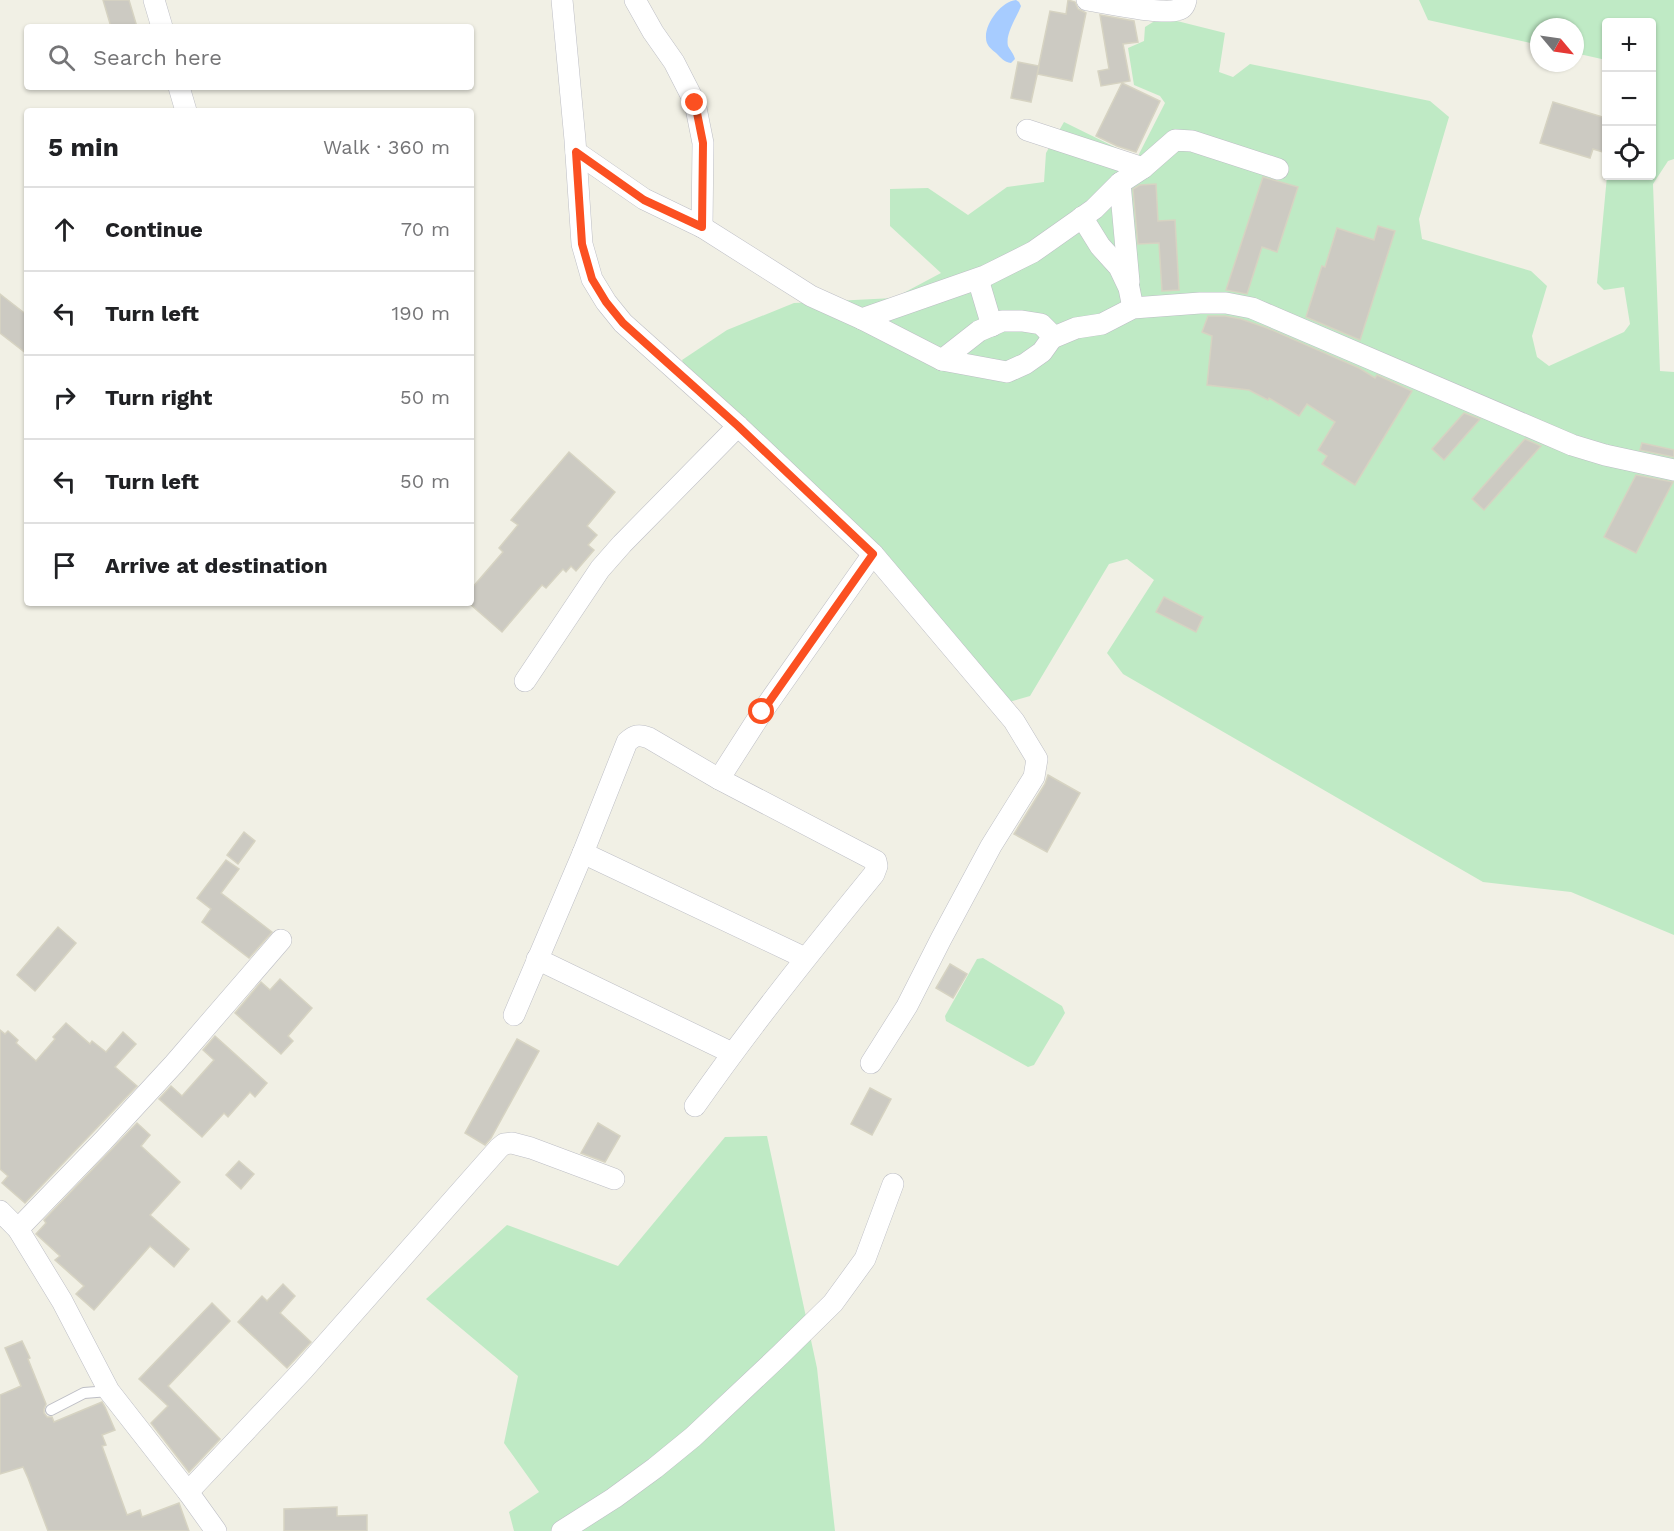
<!DOCTYPE html>
<html lang="en">
<head>
<meta charset="utf-8">
<style>
	body { margin:0; font-family:"Work Sans",sans-serif; background:#f6f6f6; color:#202124 }
	.controls { position:absolute; right:18px; top:18px; display:grid; overflow:hidden; border-radius:6px; box-shadow:0 2px 4px #0004 }
	.controls button { width:54px; height:54px; display:grid; place-items:center; padding:0; border:0; border-bottom:2px solid #e0e0e0; background:#fff; color:#202124; font:30px sans-serif }
	.compass { position:absolute; left:1530px; top:18px; width:54px; height:54px; border-radius:50%; background:#fff; box-shadow:0 2px 4px #0004; rotate:119deg }
	.stop { position:absolute; width:18px; height:18px; margin:-14px; border:4px solid #fb5021; border-radius:50%; background:#fff }
	.stop.end { background:#fb5021; border-color:#fff; box-shadow:0 2px 6px #0008 }
	.list { margin:0; padding:0; list-style:none }
	h2 { display:flex; justify-content:space-between; align-items:center; height:78px; margin:0; padding:0 24px; font-size:26px }
	h2 small { font-size:20px; font-weight:400; color:#757577 }
	.list li { display:grid; grid-template-columns:39px 1fr auto; gap:18px; align-items:center; box-sizing:border-box; height:84px; padding:0 24px; border-top:2px solid #e0e0e0 }
	.list b { display:block; font-size:22px; white-space:nowrap }
	.list em { font-size:20px; font-style:normal; color:#757577 }
	.icon { flex:none; width:33px; height:33px; fill:none; stroke:currentColor; stroke-width:2; stroke-linecap:round; stroke-linejoin:round }
	.map { position:relative; flex:none; width:1674px; height:1531px; overflow:hidden }
	.search { position:absolute; background:#fff; box-shadow:0 2px 4px #0004; left:24px; top:24px; width:450px; height:66px; display:flex; align-items:center; gap:15px; box-sizing:border-box; padding:0 21px; border-radius:6px; color:#757577; font-size:22px }
	.panel { position:absolute; background:#fff; box-shadow:0 2px 4px #0004; left:24px; top:108px; width:450px; height:498px; border-radius:6px }
	.map>svg:first-child { display:block }
	.green { fill:#bfeac5 }
	.water { fill:#a7ccff }
	.building { fill:#cccac2; stroke:#d6d3c2; stroke-width:1.5 }
	.lines { fill:none; stroke-linecap:round; stroke-linejoin:round }
	.lane-casing { stroke:#bdbec5; stroke-width:12 }
	.street-casing { stroke:#bdbec5; stroke-width:22 }
	.lane { stroke:#fff; stroke-width:10 }
	.street { stroke:#fff; stroke-width:21 }
	.route { stroke:#fb5021; stroke-width:8 }
</style>
</head>
<body>
<div class="map">
<svg width="1674" height="1531" viewBox="0 0 1674 1531">
	<rect width="100%" height="100%" fill="#f1f0e5"/>
	<g class="green">
		<path d="M1419 0H1674V159L1668 161 1653 184 1660 371 1674 372V935L1571 892 1483 882 1123 674 1107 653 1154 580 1127 559 1109 564 1030 696 1009 702 688 372 682 360 727 330 794 303 894 298 941 273 890 226V189L928 188 968 215 1007 187 1044 182 1046 153 1064 122 1137 158 1165 103 1160 96 1134 85 1128 48 1144 41 1145 27 1161 17 1225 33 1219 72 1233 77 1250 64 1430 101 1449 117 1419 219 1422 239 1531 271 1547 286 1532 336 1537 357 1549 366 1624 332 1630 324 1624 287 1604 290 1597 283 1607 176H1652V22H1606V60L1575 53V27H1539V45L1428 20Z"/>
		<path d="M983 958 1062 1006 1065 1013 1034 1065 1028 1067 946 1021 945 1016 977 959Z"/>
		<path d="M767 1136 817 1368 835 1531H514L509 1512 539 1492 504 1443 518 1376 426 1299 507 1225 618 1266 725 1137Z"/>
	</g>
	<path class="water" d="M1016 0 1019 2 1021 6C1017 17 1005 34 1008 46 1010 50 1014 54 1015 59L1011 63C1004 62 1001 58 996 53 991 49 986 45 986 38 985 23 1002 1 1016 0Z"/>
	<g class="building">
		<path d="M103 0H129L137 27H111Z"/>
		<path d="M1068 0 1075 2 1078 9 1086 13 1072 81 1037 74 1050 11 1066 14Z"/>
		<path d="M1100 15 1134 21 1138 42 1123 44 1130 81 1101 86 1098 71 1109 69Z"/>
		<path d="M1018 62 1039 66 1031 102 1011 98Z"/>
		<path d="M1122 83 1160 101 1136 152 1117 146 1096 136Z"/>
		<path d="M1553 102 1606 118V153L1593 149 1590 158 1540 143Z"/>
		<path d="M1263 177 1298 187 1277 252 1262 247 1247 294 1226 290Z"/>
		<path d="M1156 184 1158 221 1175 220 1179 290 1162 291 1159 243 1138 244 1133 189 1140 185Z"/>
		<path d="M1378 226 1395 231 1360 340 1306 317 1322 266 1325 267 1337 228 1374 240Z"/>
		<path d="M0 294 27 315V354L0 333Z"/>
		<path d="M1208 316H1225L1241 319 1267 328 1359 368 1375 378 1377 375 1412 391 1355 485 1322 464 1327 456 1318 450 1335 422 1307 404 1299 416 1269 398 1268 400 1249 390 1207 385 1212 336 1202 332Z"/>
		<path d="M1464 413 1480 419 1444 460 1432 449Z"/>
		<path d="M1525 439 1541 446 1484 510 1472 499Z"/>
		<path d="M1642 443 1674 450V457L1640 450Z"/>
		<path d="M569 452 615 492 587 526 597 535 588 545 594 550 576 571 571 566 566 572 563 569 546 588 542 585 502 632 471 605V589L503 552 499 548 518 525 511 520Z"/>
		<path d="M1636 475 1673 482 1636 553 1604 537Z"/>
		<path d="M1164 597 1203 617 1196 632 1156 612Z"/>
		<path d="M1048 775 1080 793 1047 852 1014 834 1045 784Z"/>
		<path d="M244 832 255 841 238 864 227 855Z"/>
		<path d="M226 860 239 869 221 893 272 932 249 958 202 922 211 909 197 898Z"/>
		<path d="M58 927 76 943 35 991 17 975Z"/>
		<path d="M950 964 967 974 953 998 936 988Z"/>
		<path d="M280 979 312 1008 288 1036 293 1041 281 1054 235 1013 261 982 270 990Z"/>
		<path d="M66 1023 90 1044 92 1041 106 1052 123 1032 136 1044 115 1067 137 1086 25 1203 2 1183 8 1176 0 1169V1030L5 1034 8 1031 18 1040 16 1043 36 1061 55 1039 53 1037Z"/>
		<path d="M215 1036 267 1083 255 1097 250 1092 228 1117 224 1113 202 1137 159 1099 171 1086 182 1096 214 1060 203 1050Z"/>
		<path d="M517 1039 539 1051 491 1138 485 1145 465 1133Z"/>
		<path d="M870 1088 891 1099 872 1135 851 1124Z"/>
		<path d="M137 1123 150 1135 141 1146 180 1182 150 1215 189 1249 174 1267 150 1246 94 1310 76 1294 84 1286 55 1260 60 1256 36 1234 46 1223 44 1220Z"/>
		<path d="M598 1123 620 1136 605 1162 581 1153Z"/>
		<path d="M239 1161 254 1174 241 1189 226 1175Z"/>
		<path d="M283 1284 295 1296 280 1313 311 1342 287 1368 238 1322 262 1296 267 1301Z"/>
		<path d="M212 1303 230 1321 168 1386 220 1439 189 1472 151 1423 168 1406 139 1379Z"/>
		<path d="M22 1341 30 1358 28 1359 46 1404 44 1409V1413L47 1417H52L54 1422 102 1402 105 1407 115 1430 102 1435 106 1445 102 1446 127 1515 140 1510 142 1517 179 1503 189 1531H48L28 1478 23 1467 0 1474V1395L21 1386 5 1348Z"/>
		<path d="M337 1507V1516L367 1515V1531H284V1509Z"/>
	</g>
	<g class="lines">
		<defs>
			<path id="lane" d="M51 1410 84 1393 109 1391"/>
			<g id="street">
				<path d="M154 0 162 27"/>
				<path d="M562 0 575 140 582 244 592 279 606 302 623 323 738 426 873 554 1014 721 1037 759 1034 777 991 846 941 939 907 1006 871 1063"/>
				<path d="M635 0 653 32 674 62 695 103 703 143 702 227"/>
				<path d="M1087 0C1105 3 1163 15 1177 10 1183 9 1185 5 1186 0"/>
				<path d="M179 87 186 111"/>
				<path d="M1027 130 1143 168"/>
				<path d="M576 152 644 199 702 227 811 296 862 319 985 276 1033 252 1094 209 1120 183 1143 168 1175 140 1192 141 1278 169"/>
				<path d="M1120 183 1129 282"/>
				<path d="M1082 217 1100 246 1119 267 1129 288 1133 308"/>
				<path d="M978 279 992 326"/>
				<path d="M862 319 942 360 1007 372 1025 364 1042 352 1052 338 1076 328 1102 324 1133 308 1200 303H1226L1252 308 1572 445 1605 455 1674 470"/>
				<path d="M942 360 979 331 1002 321H1022L1041 324 1054 337"/>
				<path d="M525 681 600 569 622 544 738 426"/>
				<path d="M719 779 762 712 873 554"/>
				<path d="M583 853 805 958"/>
				<path d="M537 959 732 1053"/>
				<path d="M514 1015 583 853 627 742C635 735 639 734 649 738L719 779 876 861 877 866 874 874C812 950 751 1026 695 1106"/>
				<path d="M0 1211 18 1229 62 1301 109 1391 188 1492 216 1531"/>
				<path d="M18 1229 103 1141 174 1064 281 940"/>
				<path d="M188 1492 303 1370 499 1148 504 1144 512 1143 531 1148 614 1179"/>
				<path d="M562 1531 614 1498 655 1468 693 1437 780 1355 833 1303 865 1259 893 1184"/>
			</g>
		</defs>
		<use href="#lane" class="lane-casing"/>
		<use href="#street" class="street-casing"/>
		<use href="#lane" class="lane"/>
		<use href="#street" class="street"/>
	</g>
	<g class="lines">
		<path class="route" d="M695 103 703 143 702 227 644 200 576 152 582 244 592 279 606 302 623 323 738 426 873 554 762 712"/>
	</g>
</svg>
<div class="controls">
<button>+</button>
<button>−</button>
<button><svg class="icon" aria-label="locate" viewBox="0 0 24 24"><circle cx="12" cy="12" r="6"/><path d="M12 2v4M12 18v4M2 12h4M18 12h4"/></svg></button>
</div>
<svg class="compass" viewBox="-18 -18 36 36"><path d="M0-13l5 13h-10z" fill="#e53935"/><path d="M0 13l5-13h-10z" fill="#757577"/></svg>
<div class="stop" style="left:762px;top:712px"></div>
<div class="stop end" style="left:695px;top:103px"></div>
<div class="search"><svg class="icon" aria-label="search" viewBox="0 0 24 24"><circle cx="10" cy="10" r="6"/><path d="M15 15l6 6"/></svg>Search here</div>
<section class="panel">
<h2>5 min<small>Walk · 360 m</small></h2>
<ul class="list">
<li><svg class="icon" aria-label="ahead" viewBox="0 0 24 24"><path d="M12 20V5M6 11l6-6 6 6"/></svg><div><b>Continue</b></div><em>70 m</em></li>
<li><svg class="icon" aria-label="left" viewBox="0 0 24 24"><path d="M17 20v-9H6M10 6l-5 5 5 5"/></svg><div><b>Turn left</b></div><em>190 m</em></li>
<li><svg class="icon" aria-label="right" viewBox="0 0 24 24"><path d="M7 20v-9h11M14 6l5 5-5 5"/></svg><div><b>Turn right</b></div><em>50 m</em></li>
<li><svg class="icon" aria-label="left" viewBox="0 0 24 24"><path d="M17 20v-9H6M10 6l-5 5 5 5"/></svg><div><b>Turn left</b></div><em>50 m</em></li>
<li><svg class="icon" aria-label="arrive" viewBox="0 0 24 24"><path d="M6 21V4h12l-3 4 3 4H6"/></svg><div><b>Arrive at destination</b></div></li>
</ul>
</section>
</div>
</body>
</html>
